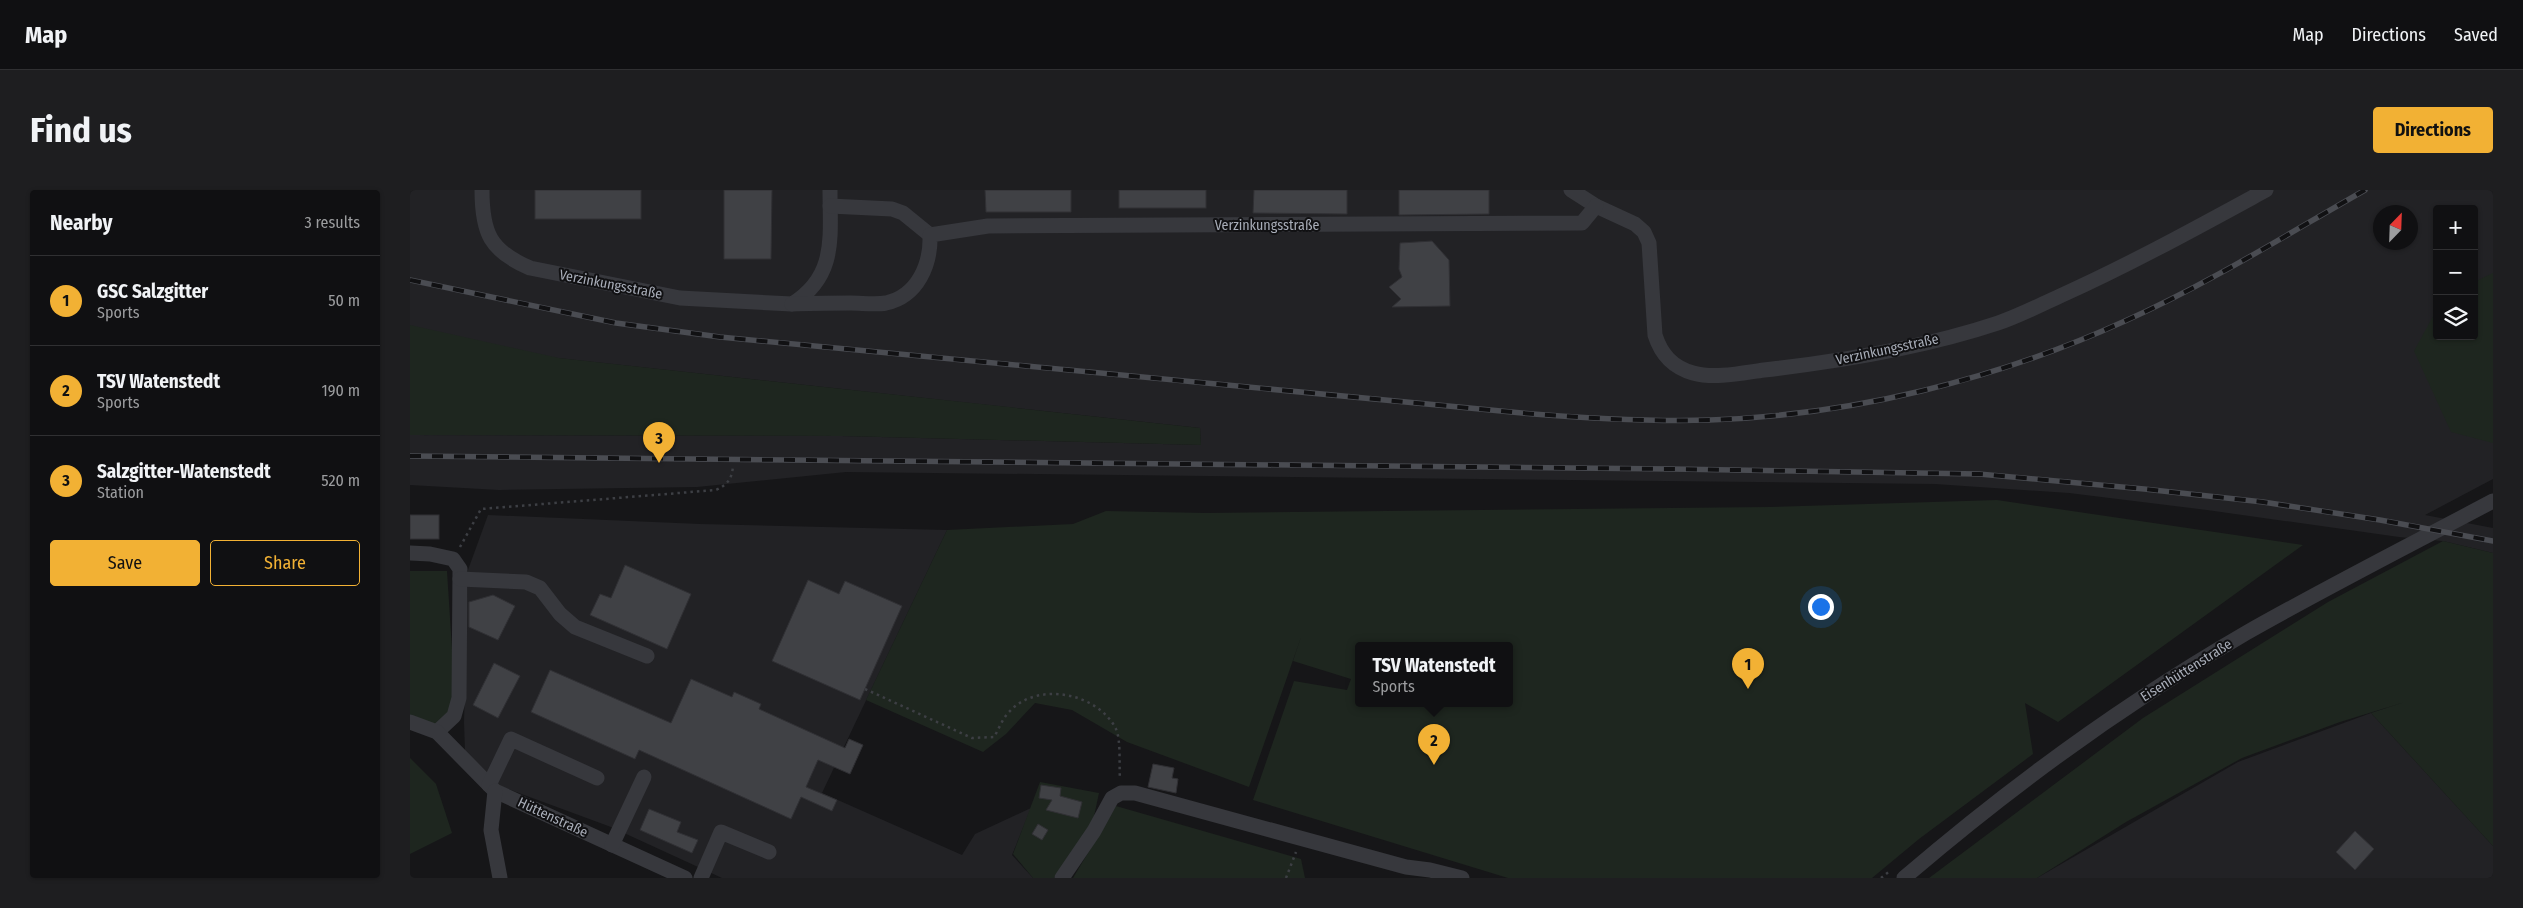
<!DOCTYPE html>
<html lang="en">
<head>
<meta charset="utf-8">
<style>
	body { margin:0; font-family:"Fira Sans Condensed",sans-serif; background:#1e1e20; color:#f1f3f6 }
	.controls { position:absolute; right:15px; top:15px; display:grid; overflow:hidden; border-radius:5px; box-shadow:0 1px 4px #0004 }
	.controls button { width:45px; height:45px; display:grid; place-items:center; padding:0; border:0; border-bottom:1px solid #303032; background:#101012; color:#f1f3f6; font:25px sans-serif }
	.compass { position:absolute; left:1963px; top:15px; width:45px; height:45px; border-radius:50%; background:#101012; box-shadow:0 1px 4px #0004; rotate:23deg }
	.you { position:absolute; left:1410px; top:416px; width:18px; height:18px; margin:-12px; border:4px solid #fff; border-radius:50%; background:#1a73e8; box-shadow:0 0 0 8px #1a73e833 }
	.badge { display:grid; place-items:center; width:32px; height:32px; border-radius:50%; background:#f2b134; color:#111; font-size:16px; font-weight:700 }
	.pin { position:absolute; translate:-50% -41px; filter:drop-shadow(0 1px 2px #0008) }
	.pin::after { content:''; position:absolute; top:26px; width:18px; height:15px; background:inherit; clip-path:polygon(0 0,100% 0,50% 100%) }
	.popup { position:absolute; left:945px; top:452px; width:158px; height:65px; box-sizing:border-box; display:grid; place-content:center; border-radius:5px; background:#101012; filter:drop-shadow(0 1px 4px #0005); font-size:16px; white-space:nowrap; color:#9c9d9f }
	.popup b { font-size:19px; color:#f1f3f6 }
	.popup::after { content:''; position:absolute; left:50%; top:100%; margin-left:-10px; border:10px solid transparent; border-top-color:#101012 }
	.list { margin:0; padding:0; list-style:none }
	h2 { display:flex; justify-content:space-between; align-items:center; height:65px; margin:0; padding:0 20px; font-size:21px }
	h2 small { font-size:16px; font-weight:400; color:#9c9d9f }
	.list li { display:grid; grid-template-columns:32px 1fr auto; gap:15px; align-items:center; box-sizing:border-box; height:90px; padding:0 20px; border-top:1px solid #303032 }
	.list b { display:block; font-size:19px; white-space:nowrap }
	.list p { margin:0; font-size:16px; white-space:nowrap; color:#9c9d9f }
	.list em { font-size:16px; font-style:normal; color:#9c9d9f }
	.actions { display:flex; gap:10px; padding:15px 20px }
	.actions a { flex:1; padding:11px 0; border:1px solid #f2b134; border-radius:5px; text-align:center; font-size:18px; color:#f2b134 }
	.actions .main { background:#f2b134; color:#111 }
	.icon { flex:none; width:28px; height:28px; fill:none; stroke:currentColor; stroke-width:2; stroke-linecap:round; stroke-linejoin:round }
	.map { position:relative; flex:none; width:2083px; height:688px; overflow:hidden; border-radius:5px }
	header { display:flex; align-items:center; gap:30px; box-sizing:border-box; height:70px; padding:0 25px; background:#101012; border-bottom:1px solid #303032 }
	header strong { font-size:24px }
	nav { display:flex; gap:28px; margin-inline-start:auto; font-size:18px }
	.intro { display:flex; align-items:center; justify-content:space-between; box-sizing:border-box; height:120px; padding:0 30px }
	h1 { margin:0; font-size:35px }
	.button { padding:12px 22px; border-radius:5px; background:#f2b134; color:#111; font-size:18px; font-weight:700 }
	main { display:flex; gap:30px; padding:0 30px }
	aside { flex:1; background:#101012; border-radius:5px; box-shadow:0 1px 4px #0004 }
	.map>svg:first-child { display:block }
	.built { fill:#222225; fill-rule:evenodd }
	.green { fill:#1e261f; fill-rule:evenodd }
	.building { fill:#404145; stroke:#303034 }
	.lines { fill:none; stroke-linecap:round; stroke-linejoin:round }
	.path { stroke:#3d3f44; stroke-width:2.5; stroke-dasharray:2.5 4; stroke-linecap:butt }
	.minor { stroke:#37383d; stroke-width:15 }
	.rail-casing { stroke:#4a4c52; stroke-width:5.5 }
	.rail { stroke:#111113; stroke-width:4; stroke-dasharray:11; stroke-linecap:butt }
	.labels { text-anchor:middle; stroke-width:4; stroke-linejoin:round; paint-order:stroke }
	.street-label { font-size:14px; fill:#a8adb8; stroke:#111113 }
</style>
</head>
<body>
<header>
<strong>Map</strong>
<nav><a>Map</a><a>Directions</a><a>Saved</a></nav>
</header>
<div class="intro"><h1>Find us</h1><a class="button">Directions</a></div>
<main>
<aside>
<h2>Nearby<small>3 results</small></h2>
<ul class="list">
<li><span class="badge">1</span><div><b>GSC Salzgitter</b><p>Sports</p></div><em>50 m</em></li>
<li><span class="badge">2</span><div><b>TSV Watenstedt</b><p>Sports</p></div><em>190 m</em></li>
<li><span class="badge">3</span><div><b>Salzgitter-Watenstedt</b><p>Station</p></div><em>520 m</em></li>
</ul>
<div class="actions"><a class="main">Save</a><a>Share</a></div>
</aside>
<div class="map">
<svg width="2083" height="688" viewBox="0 0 2083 688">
	<rect width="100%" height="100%" fill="#161618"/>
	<g class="built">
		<path d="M0 0H2083V289L2015 325 2083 338V363L2033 351 1989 347 1797 320 1659 303 1525 294 436 282 287 297 89 300 0 295V245L432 246 791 255 790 238 129 166 0 137ZM2027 19H2064V146H2027ZM1970 22H2000V52H1970Z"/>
		<path d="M78 325 290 334 537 340 412 603 552 665 565 644 621 618 602 665 623 688H312L201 637 82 593 55 561 54 532 58 380Z"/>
		<path d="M1961 523 2083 656V688H1627L1828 572Z"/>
	</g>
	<g class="green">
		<path d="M2083 83V253L2041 242 2004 161 2027 119V146H2064V92Z"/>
		<path d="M0 135 149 168 790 238 791 255 432 246 0 245Z"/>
		<path d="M1587 310 1893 355 1648 532 1615 513 1623 564 1509 649 1462 688H1098L843 610 884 491 937 500 941 489 883 471 891 447 839 597 717 552 662 520 625 513 596 544 573 562 456 510 537 340 663 334 696 321 796 323 1358 317ZM949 456H1099V514H949Z"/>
		<path d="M2033 351 2083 363V656L1961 523 1995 512 1930 532 1832 568 1716 632 1627 688H1519L1733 528 1918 412Z"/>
		<path d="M0 381H37L45 506 41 524 27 537 0 527Z"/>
		<path d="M0 568 26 594 42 643 0 664Z"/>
		<path d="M630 592 689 603 683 631 644 688H623L603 664Z"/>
		<path d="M706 616 891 669 895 688H663Z"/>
	</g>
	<g class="building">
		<rect x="125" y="0" width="106" height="29"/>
		<path d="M314 0H362L361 69H314Z"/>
		<path d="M575 0H661V22H576Z"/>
		<rect x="709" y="0" width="87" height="18"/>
		<path d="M844 0H937V24L843 23Z"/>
		<path d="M989 0H1079V24L989 25Z"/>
		<path d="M1022 51 1039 70 1040 116 982 117 991 109 979 97 992 87 989 79 990 53Z"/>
		<rect x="0" y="325" width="29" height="24"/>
		<path d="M215 375 281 404 257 459 180 425 190 404 201 408Z"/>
		<path d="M398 390 429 404 435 391 492 416 450 510 362 471Z"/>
		<path d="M83 405 105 416 88 450 59 437V412Z"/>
		<path d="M84 473 110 486 88 528 63 515Z"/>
		<path d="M140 480 261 533 281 489 322 507 324 502 351 514 349 519 435 558 439 549 453 555 440 584 408 570 396 597 427 610 422 621 391 607 381 629 229 560 225 569 121 522Z"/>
		<path d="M743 574 764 578 762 588 768 589 766 603 738 597Z"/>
		<path d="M631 595 651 598 650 606 672 612 668 628 636 620 642 610 629 608Z"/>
		<path d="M239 619 271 632 267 642 288 650 282 663 230 640Z"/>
		<path d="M628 634 638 640 632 650 622 644Z"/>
		<path d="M1945 641 1964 659 1945 680 1926 662Z"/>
	</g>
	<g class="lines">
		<g class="path">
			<path d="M50 357 71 319 306 300C317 295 322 289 323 276"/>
			<path d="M455 499 562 548 584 547C589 539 593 527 600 521 628 491 688 503 706 539 711 549 709 577 710 589"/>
			<path d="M876 688 886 662"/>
			<path d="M1471 688 1481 680"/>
		</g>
		<g class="minor">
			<path d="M72 0C72 43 80 61 120 78L270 108 382 114C427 86 420 47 420 0"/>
			<path d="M1161 0 1186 16 1225 34 1234 42 1239 53 1245 145C1251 164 1262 177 1283 183 1305 189 1332 183 1354 180 1433 171 1513 158 1588 133 1609 126 1630 115 1650 106 1721 74 1788 37 1856 0"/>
			<path d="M420 16 482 19 493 23 520 45"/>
			<path d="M382 114C402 113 421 113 441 113 452 113 465 115 476 113 508 106 521 74 520 45L578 36 1172 33 1186 16"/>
			<path d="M0 363 20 364 43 369 50 379 49 508 44 526 27 542"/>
			<path d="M50 389 116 392 130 398 150 424 165 437 237 466"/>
			<path d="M0 532 27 542 85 601 275 688"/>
			<path d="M79 595 101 549 187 588"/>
			<path d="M85 601 81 640 90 688"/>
			<path d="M202 655 234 587"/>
			<path d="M291 688 311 642 359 662"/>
			<path d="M652 688 684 641 702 608 711 603H725L996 677 1020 680 1052 688"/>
			<path d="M1494 688C1600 597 1715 513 1836 443 1917 397 2000 355 2083 311"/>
		</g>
		<defs>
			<g id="rail">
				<path d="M0 90 206 133 310 147 1112 223C1174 228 1237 232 1300 230 1443 225 1585 190 1715 131 1798 94 1876 45 1955 0"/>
				<path d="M0 266 1262 279 1569 284 1734 299 1853 312 1970 330 2083 351"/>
			</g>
		</defs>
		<use href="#rail" class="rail-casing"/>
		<use href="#rail" class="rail"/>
	</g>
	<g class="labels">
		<g class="street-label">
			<text x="857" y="40">Verzinkungsstraße</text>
			<text transform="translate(201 94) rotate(11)" y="5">Verzinkungsstraße</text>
			<text transform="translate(1477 159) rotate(-12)" y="5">Verzinkungsstraße</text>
			<text transform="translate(1776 480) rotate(-32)" y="5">Eisenhüttenstraße</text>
			<text transform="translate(143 627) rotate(25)" y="5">Hüttenstraße</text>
		</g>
	</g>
</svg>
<div class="controls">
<button>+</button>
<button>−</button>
<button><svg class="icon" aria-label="layers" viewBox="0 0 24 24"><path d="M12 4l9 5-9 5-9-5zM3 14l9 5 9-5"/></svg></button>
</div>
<svg class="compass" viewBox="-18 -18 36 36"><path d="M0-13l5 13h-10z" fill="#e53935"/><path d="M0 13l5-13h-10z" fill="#9c9d9f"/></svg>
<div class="you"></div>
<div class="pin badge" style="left:1338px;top:499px">1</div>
<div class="pin badge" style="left:1024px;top:575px">2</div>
<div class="popup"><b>TSV Watenstedt</b>Sports</div>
<div class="pin badge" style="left:249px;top:273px">3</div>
</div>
</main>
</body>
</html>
